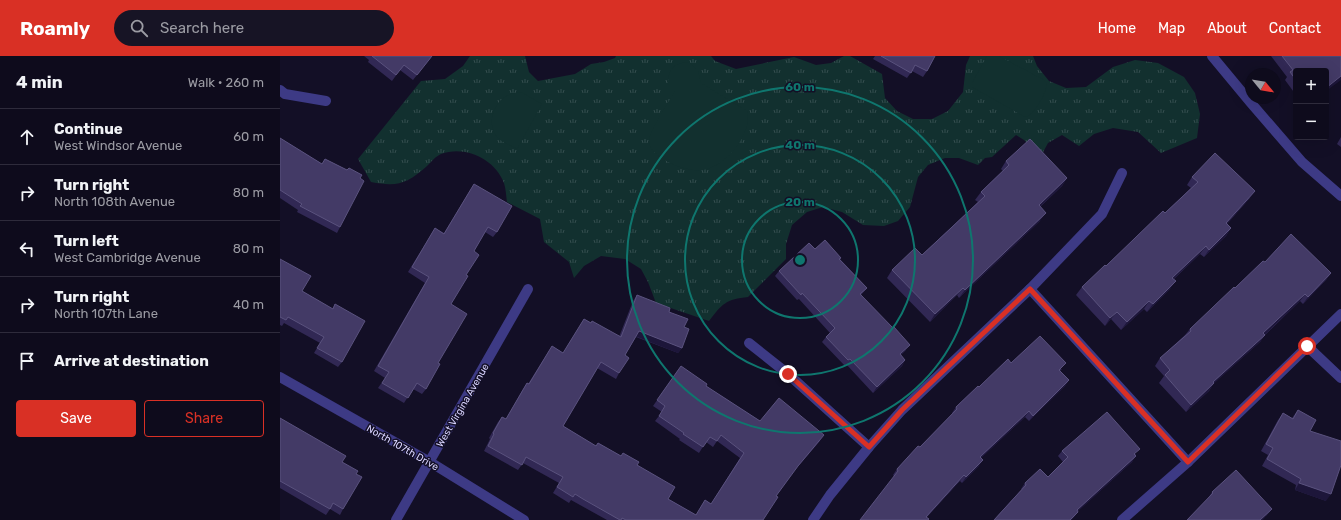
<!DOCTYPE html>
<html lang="en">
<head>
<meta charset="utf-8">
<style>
	body { margin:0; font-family:Rubik,sans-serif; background:#171425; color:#f1f3f6 }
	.controls { position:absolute; right:12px; top:12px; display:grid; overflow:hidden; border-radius:4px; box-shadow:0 4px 16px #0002 }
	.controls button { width:36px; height:36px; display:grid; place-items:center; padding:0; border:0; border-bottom:1px solid #2e2b3b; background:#0e0b1c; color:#f1f3f6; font:20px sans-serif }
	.compass { position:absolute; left:965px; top:12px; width:36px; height:36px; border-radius:50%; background:#0e0b1c; box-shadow:0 4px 16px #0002; rotate:120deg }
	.stop { position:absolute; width:12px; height:12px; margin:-9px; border:3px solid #d93025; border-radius:50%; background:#fff }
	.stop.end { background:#d93025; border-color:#fff; box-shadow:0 1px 4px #0008 }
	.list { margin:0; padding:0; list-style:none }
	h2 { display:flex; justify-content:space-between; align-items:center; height:52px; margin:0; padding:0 16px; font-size:17px }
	h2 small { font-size:13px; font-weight:400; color:#9b9ba3 }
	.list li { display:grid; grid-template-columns:26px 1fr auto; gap:12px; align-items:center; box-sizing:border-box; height:56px; padding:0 16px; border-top:1px solid #2e2b3b }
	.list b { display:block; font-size:15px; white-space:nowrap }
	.list p { margin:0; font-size:13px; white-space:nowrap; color:#9b9ba3 }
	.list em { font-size:13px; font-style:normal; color:#9b9ba3 }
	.actions { display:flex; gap:8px; padding:12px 16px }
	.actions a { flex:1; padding:9px 0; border:1px solid #d93025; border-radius:4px; text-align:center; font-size:14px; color:#d93025 }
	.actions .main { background:#d93025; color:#fff }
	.icon { flex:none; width:22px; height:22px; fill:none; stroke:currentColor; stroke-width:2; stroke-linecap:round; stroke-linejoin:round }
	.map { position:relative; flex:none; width:1061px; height:464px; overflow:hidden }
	header { display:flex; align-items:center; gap:24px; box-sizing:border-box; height:56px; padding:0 20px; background:#d93025; color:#fff }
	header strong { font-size:19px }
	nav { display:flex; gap:22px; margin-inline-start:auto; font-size:14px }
	.search { width:280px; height:36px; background:#171425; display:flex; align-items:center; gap:10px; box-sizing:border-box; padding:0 14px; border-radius:22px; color:#9b9ba3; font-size:15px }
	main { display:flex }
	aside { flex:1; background:#0e0b1c }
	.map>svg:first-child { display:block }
	.grass { fill:url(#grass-tufts) }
	.pitch { fill:#12302f }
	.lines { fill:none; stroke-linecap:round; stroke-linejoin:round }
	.minor { stroke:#3d3a85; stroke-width:10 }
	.wall { fill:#312854 }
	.shaded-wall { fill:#1d163a }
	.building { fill:#433a66; stroke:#5a527e }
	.route { stroke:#d93025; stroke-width:5 }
	.ring { fill:none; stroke:#0f766e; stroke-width:2 }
	.labels { text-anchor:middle; stroke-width:3; stroke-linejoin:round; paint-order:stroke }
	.street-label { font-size:10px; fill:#d9d4ff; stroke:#130f26 }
	.centre { fill:#0f766e; stroke:#130f26; stroke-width:2 }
	.ring-label { font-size:12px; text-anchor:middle; font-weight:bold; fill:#0f766e; stroke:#130f26; stroke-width:3; stroke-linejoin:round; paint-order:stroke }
</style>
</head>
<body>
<header>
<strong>Roamly</strong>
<div class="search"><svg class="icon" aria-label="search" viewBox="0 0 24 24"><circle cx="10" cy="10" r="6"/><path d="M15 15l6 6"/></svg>Search here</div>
<nav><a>Home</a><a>Map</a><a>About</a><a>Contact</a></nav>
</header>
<main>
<aside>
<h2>4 min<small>Walk · 260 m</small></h2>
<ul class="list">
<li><svg class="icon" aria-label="ahead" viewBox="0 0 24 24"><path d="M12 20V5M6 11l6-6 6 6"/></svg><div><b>Continue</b><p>West Windsor Avenue</p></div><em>60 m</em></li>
<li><svg class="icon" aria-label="right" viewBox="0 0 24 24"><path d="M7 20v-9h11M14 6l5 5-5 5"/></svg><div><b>Turn right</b><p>North 108th Avenue</p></div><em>80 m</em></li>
<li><svg class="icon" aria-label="left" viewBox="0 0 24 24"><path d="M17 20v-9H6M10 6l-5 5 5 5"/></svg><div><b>Turn left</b><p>West Cambridge Avenue</p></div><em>80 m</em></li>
<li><svg class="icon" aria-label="right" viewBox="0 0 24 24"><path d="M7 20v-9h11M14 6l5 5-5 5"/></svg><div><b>Turn right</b><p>North 107th Lane</p></div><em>40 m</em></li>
<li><svg class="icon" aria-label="arrive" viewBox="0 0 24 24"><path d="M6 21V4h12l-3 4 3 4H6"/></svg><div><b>Arrive at destination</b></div></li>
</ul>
<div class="actions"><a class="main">Save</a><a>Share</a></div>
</aside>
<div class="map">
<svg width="1061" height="464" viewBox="0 0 1061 464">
	<defs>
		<pattern id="grass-tufts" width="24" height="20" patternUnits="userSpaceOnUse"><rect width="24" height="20" fill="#12302f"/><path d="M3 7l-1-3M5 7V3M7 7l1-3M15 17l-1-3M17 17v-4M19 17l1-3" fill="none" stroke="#344d4e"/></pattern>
	</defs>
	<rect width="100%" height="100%" fill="#130f26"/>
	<path class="grass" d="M190 0H245L249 16 258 25 295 18 311 8 324 6 335 2 336 0H431L435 5 456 13 514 1 536 9 551 7 564 0H570L602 18 605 42 617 55 633 63H652L668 55 683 36 686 9 690 0H753L757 10 769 25 786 32 806 31 833 11 855 4 878 7 904 21 915 37 920 58 917 82 881 97 858 76 833 72 814 78 799 90 782 79 768 87 761 100 744 84 736 79 712 101 705 102 698 109 679 102H665L648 109 638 121 630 151 618 165 604 170 583 169 562 156 543 151 527 156 512 169 506 188V203L468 241C446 243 442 248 429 265L376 247 368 226 361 213 345 203 321 200 304 210 294 222 289 206 264 186 260 163 227 146C226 140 226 133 224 127 215 103 185 89 161 98 156 100 151 106 147 110 127 128 117 131 91 126L78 103 141 25 165 23 183 10Z"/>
	<g class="pitch">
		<path d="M707 0H719L764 24 767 28C766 37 754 60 745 61L692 31V27Z"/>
		<path d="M409 6 418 15 421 27 467 55C467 60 468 66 467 70 461 89 446 107 427 113 414 117 393 110 383 103 377 99 370 94 369 87 368 76 389 46 395 35L388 28C389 11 393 8 409 6Z"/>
		<path d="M241 36 262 48 237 93C231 89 223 87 218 82 208 72 211 53 221 44 226 39 233 37 241 36Z"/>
	</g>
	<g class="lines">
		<g class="minor">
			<path d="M932 0 971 47 1022 106 1061 140"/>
			<path d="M0 34 5 38 46 45"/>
			<path d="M750 233 908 406"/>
			<path d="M469 287 508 318 589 391"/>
			<path d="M1027 290 1061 322"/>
			<path d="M0 321 150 406 244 464"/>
			<path d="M116 464 248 233"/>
			<path d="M533 464 550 439 589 391 622 354 750 233 822 158 842 117"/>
			<path d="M842 464 908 406 1061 258"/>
		</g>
	</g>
	<g class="wall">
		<path d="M84 0H152L133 24 120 14 112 25 88 6 89 4Z"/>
		<path d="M595 0H655L647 15 643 21 632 15 627 22 593 3Z"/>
		<path d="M991 0H1061L1016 15V39L1005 24 1007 21Z"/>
		<path d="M1061 81V91L1057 88Z"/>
		<path d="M0 82 42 108 45 103 67 114 69 112 80 122 60 171 57 177 17 156 18 154 0 142Z"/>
		<path d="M726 105 787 122 782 130 760 151V165L679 242 677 239 650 266 607 222 612 214 642 199 698 146 695 144 701 136 723 115 721 113Z"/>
		<path d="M912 121 970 142 947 168 951 172 946 180 924 201 920 198 894 223 890 233 867 256 864 253 841 274 831 263 825 270 796 239 802 231 885 157 911 132 907 129Z"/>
		<path d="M194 128 217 176 213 181 205 176 194 195 186 219 171 248 158 307 146 333 142 338 133 333 124 347 98 332 105 322 94 315 145 227 128 216 155 172 164 177Z"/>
		<path d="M535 193 560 203 587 232 581 239 626 294 621 299 625 304 622 310 593 337 566 308 565 310 542 286 546 281 550 277 519 243 517 244 495 220 499 215Z"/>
		<path d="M0 203 22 235 52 253 55 248 62 306 58 311 34 297 40 287 4 267 2 270 0 269Z"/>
		<path d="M985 206 1051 217 1046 224 1023 248 1020 245 985 279 980 286 934 327 929 335 906 356 879 327 884 320 875 310 880 302 905 279 910 273 955 232Z"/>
		<path d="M357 239 389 256 404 271 402 292 398 297 356 281 345 299 339 317 336 323 317 312 283 370 316 390 318 387 357 409 388 443 416 459 425 444 431 448 460 402 437 385 433 391 426 386 419 397 399 384 400 383 375 365 382 356 373 350 401 310 426 330 480 365 540 385 514 415 496 440 483 464H327L291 444 289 447 273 437 279 427 243 407 238 414 204 395 210 383 209 382 218 366 222 361 226 363 243 333 247 327 248 328 272 290 283 297 304 263 339 281 353 245Z"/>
		<path d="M731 307 782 313 780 315 789 324 785 330 749 365 745 361 701 402 699 410 682 427 680 425 647 461 648 464 613 419 617 413 640 391 673 358 672 357 676 351 699 331Z"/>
		<path d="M1018 354 1030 375 1046 445 1015 434 1016 429 982 410 988 399 981 395 998 364 1003 357 1012 362Z"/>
		<path d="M0 362 62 406 76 418 63 453 60 459 50 453 46 459 0 432Z"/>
		<path d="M782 395 856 398 852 406 798 455V456L794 461 791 464H714L742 433H741L745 427 768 421 783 406 778 400Z"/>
		<path d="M932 436 992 453 986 460 927 444Z"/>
	</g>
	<g class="shaded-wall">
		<path d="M1061 20V24L1046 35V32Z"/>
		<path d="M787 122 782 130 753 157 759 149Z"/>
		<path d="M975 135 970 142 941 174 946 167Z"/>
		<path d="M766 157 760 165 679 242 685 234Z"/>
		<path d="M951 172 946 180 924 201 929 194Z"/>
		<path d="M926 190 920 198 887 229 892 222Z"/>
		<path d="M1051 217 1046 224 1023 248 1028 241Z"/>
		<path d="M896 225 890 233 867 256 873 248Z"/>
		<path d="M683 232 677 239 650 266 655 258Z"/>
		<path d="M1025 238 1020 245 978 285 983 277Z"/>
		<path d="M869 245 864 253 841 274 847 266Z"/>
		<path d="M837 256 825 270 830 262Z"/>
		<path d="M359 275 402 292 398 297 355 280Z"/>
		<path d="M985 279 980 286 928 333 933 326Z"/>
		<path d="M630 289 626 294 616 304 620 298Z"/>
		<path d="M625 304 622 310 593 337 597 331Z"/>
		<path d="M789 324 785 330 749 365 753 360Z"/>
		<path d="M934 327 929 335 906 356 911 349Z"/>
		<path d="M749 355 745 361 696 407 700 401Z"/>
		<path d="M544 379 540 385 514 415 518 410Z"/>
		<path d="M856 400 852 406 793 460 797 454Z"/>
		<path d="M703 404 699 410 682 427 686 421Z"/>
		<path d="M684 419 680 425 644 464 646 461Z"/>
		<path d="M1019 427 1051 438 1046 445 1015 434Z"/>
		<path d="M992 453 986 460 983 464H980Z"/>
		<path d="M798 456 794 461 791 464H790Z"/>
	</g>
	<g class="building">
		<path d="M92 0H152L137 19 124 9 116 19Z"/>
		<path d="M601 0H655L647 15 635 9 631 17Z"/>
		<path d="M1002 0H1061V20L1046 32V15H1016V24L1010 16 1013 14Z"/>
		<path d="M0 82 42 108 45 103 67 114 69 112 82 119 80 122 84 125 60 171 20 150 22 148 0 134Z"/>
		<path d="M750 83 787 122 759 149 766 157 685 234 683 232 655 258 612 214 635 192 642 199 671 172 705 140 701 136 729 109 726 105Z"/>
		<path d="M935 97 975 135 946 167 951 172 929 194 926 190 892 222 896 225 873 248 869 245 847 266 837 256 830 262 802 231 825 209 826 210 883 155 885 157 918 126 912 121Z"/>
		<path d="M194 128 232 150 217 176 208 171 194 195 199 199 186 219 188 220 171 248 187 258 158 307 160 308 146 333 137 327 128 342 102 327 109 316 98 310 149 221 132 211 155 172 164 178Z"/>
		<path d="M1011 178 1051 217 1028 241 1025 238 983 277 985 279 933 326 934 327 911 349 885 319 890 314 880 302 911 275 910 273 954 231 955 232 983 205 985 206Z"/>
		<path d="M545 184 561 202 559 203 587 232 580 238 613 272 614 271 630 289 620 298 625 304 597 331 570 303 568 304 546 281 555 272 522 237 521 239 499 215 529 187 535 193Z"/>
		<path d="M0 203 31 220 22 235 53 253 55 248 85 265 62 306 37 292 44 281 8 261 6 264 0 261Z"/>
		<path d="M357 239 390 252 389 256 408 263 404 271 409 273 402 292 359 275 345 299 349 302 339 317 321 306 283 370 316 390 318 387 341 400 343 397 359 406 357 409 395 431 388 443 416 459 425 444 431 448 464 397 441 379 437 385 430 381 423 391 403 378 404 377 379 360 385 350 377 344 401 310 427 328 426 330 480 365 499 342 544 379 518 410 496 440 498 441 483 464H346L342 462 341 464H340L303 443 295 438 293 441 277 431 283 421 246 401 242 409 208 390 214 378 213 377 222 361 226 363 247 327 249 328 272 290 283 297 304 263 311 267 312 265 341 281Z"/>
		<path d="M760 280 786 307 779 314 789 324 753 360 749 355 700 401 703 404 686 421 684 419 646 461 649 463 648 464H580L618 415 617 413 638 390 640 391 677 353 676 351 698 330 699 331 728 303 731 307Z"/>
		<path d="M1018 354 1036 364 1030 375 1061 385V409L1051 438 1019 427 1021 423 987 403 993 392 986 388 1003 357 1013 363Z"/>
		<path d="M827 356 860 393 854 398 856 400 797 454 798 456 790 464H714L746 429 745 427 760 413 768 421 788 401 782 395Z"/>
		<path d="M0 362 66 400 62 406 78 415 76 418 82 421 63 453 53 447 50 453 0 425Z"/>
		<path d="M956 414 992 453 980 464H907L933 437 932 436Z"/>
	</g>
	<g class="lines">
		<path class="route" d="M508 318 589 391 622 354 750 233 908 406 1027 290"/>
	</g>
	<g class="ring">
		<circle cx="520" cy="204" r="58"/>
		<circle cx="520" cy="204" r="115"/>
		<circle cx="520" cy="204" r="173"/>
	</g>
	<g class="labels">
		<g class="street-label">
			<text transform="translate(182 349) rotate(-60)" y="4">West Virgina Avenue</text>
			<text transform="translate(123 391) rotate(30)" y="4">North 107th Drive</text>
		</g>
	</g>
	<circle cx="520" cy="204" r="6" class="centre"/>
	<g class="ring-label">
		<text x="520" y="35">60 m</text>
		<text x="520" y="93">40 m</text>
		<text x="520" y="150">20 m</text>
	</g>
</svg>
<div class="controls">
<button>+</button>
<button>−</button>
</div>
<svg class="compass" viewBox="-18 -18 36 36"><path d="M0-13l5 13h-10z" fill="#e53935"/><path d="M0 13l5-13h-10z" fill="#9b9ba3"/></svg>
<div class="stop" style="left:1027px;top:290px"></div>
<div class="stop end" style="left:508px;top:318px"></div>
</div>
</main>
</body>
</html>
